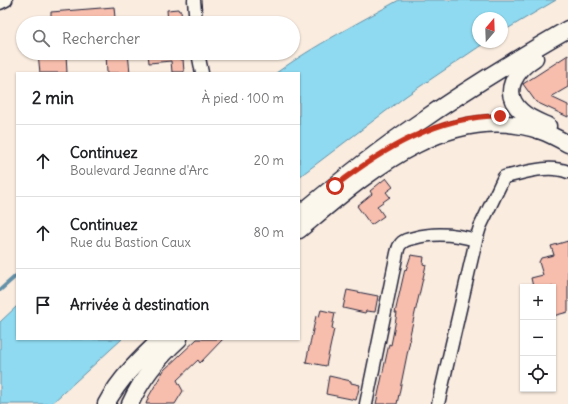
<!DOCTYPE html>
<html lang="fr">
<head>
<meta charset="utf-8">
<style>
	body { margin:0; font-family:Delius,sans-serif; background:#f6f6f6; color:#202124 }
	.controls { position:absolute; right:12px; bottom:12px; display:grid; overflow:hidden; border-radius:0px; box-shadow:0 1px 3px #0004 }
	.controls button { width:36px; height:36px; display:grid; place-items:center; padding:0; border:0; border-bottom:1px solid #e0e0e0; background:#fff; color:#202124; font:20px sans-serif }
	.compass { position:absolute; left:472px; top:12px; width:36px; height:36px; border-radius:50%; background:#fff; box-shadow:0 1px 3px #0004; rotate:19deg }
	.stop { position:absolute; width:12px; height:12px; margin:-9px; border:3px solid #c8321e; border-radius:50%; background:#fff }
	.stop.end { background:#c8321e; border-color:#fff; box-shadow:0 1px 4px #0008 }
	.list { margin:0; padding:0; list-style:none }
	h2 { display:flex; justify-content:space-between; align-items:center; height:52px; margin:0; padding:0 16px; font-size:17px }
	h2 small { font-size:13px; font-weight:400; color:#757577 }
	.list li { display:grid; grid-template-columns:26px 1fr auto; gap:12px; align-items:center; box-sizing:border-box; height:72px; padding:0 16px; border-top:1px solid #e0e0e0 }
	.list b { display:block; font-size:15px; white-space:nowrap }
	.list p { margin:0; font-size:13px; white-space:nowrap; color:#757577 }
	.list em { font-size:13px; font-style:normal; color:#757577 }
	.icon { flex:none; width:22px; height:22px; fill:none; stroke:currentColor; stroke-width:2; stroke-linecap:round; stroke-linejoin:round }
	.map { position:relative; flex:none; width:568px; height:404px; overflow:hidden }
	.search { position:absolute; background:#fff; box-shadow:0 1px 3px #0004; left:16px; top:16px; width:284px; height:44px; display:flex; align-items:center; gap:10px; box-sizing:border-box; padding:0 14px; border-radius:22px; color:#757577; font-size:15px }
	.panel { position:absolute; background:#fff; box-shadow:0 1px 3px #0004; left:16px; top:72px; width:284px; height:268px; border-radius:0px }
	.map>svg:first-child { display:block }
	.water { fill:#8fdaf0; stroke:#6390a8 }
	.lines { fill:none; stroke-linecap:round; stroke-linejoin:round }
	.stream { stroke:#6390a8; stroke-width:4 }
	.building { fill:#f7bead; stroke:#22223b }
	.minor-casing { stroke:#22223b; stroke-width:15 }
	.major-casing { stroke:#22223b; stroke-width:19 }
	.minor { stroke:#fbf7ec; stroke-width:12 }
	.major { stroke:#fbf7ec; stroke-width:16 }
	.route { stroke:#c8321e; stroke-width:5 }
</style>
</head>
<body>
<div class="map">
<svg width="568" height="404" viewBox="0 0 568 404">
	<rect width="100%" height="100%" fill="#faecdf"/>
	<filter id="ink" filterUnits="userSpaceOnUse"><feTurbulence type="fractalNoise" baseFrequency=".025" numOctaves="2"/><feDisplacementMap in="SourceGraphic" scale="8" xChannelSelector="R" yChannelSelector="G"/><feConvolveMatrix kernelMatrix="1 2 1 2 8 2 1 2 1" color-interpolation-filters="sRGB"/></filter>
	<g filter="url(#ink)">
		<g class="water">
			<path d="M399 0H556L502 32V18H478V42H486L406 96 299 177V73H276C315 45 358 23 399 0Z"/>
			<path d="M17 306V339H122L51 404H0V322Z"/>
		</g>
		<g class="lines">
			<path class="stream" d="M0 290 17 275"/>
		</g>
		<g class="building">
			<path d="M114 7 115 18 103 19V23H51V12Z"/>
			<path d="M178 9 179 11H181L182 21H178V23H168L167 10Z"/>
			<path d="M38 53H66L67 73H40Z"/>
			<path d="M106 53H128L130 73H107Z"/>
			<path d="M148 53H180L181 60 183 59 184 72H172L171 61 149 63Z"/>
			<path d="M568 55V87L551 97 568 105V117L536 102 523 84Z"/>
			<path d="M386 178 393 187 386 192 390 197 377 206 384 216 371 225 357 206 372 194 370 191Z"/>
			<path d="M568 241V312L553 316V287H533L531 278 543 275 539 262 541 258 554 255 551 246Z"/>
			<path d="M411 255 424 257 423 264 426 265 409 339 410 340 397 404H376L389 344 391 345 394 330 397 313H395L405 269 406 270Z"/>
			<path d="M347 290 378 296 375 312 366 311 365 313 343 308Z"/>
			<path d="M321 310 335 313 332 328 334 329 326 366 306 362 316 316 319 317Z"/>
			<path d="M197 339H223L200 363 198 360 177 380 183 391 175 404H146L149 396 164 370Z"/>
			<path d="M329 376 351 381V383L360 385 356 400 326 394Z"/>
		</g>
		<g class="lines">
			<defs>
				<g id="minor">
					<path d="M194 0 196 23"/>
					<path d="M0 3 6 0"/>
					<path d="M198 53 202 73"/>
					<path d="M366 404 397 253C398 250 398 247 400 245 403 240 409 239 414 238 435 232 455 234 476 240"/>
					<path d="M438 404 476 240 480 227 504 177C524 173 548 164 568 172"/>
				</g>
				<g id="major">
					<path d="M535 58C516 70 500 92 521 111 528 118 539 122 548 126"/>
					<path d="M299 215C336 184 374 153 414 126 464 91 516 59 568 29"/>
					<path d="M299 230C364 176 448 99 541 131 550 134 559 139 568 144"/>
					<path d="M106 404C120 378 140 359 161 339"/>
					<path d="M130 404C142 378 158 358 179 339"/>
				</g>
			</defs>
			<use href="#minor" class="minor-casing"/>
			<use href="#major" class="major-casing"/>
			<use href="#minor" class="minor"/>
			<use href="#major" class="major"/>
		</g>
	</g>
	<g class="lines" filter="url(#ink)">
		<path class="route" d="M335 186C383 149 437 116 500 116"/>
	</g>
</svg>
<div class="controls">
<button>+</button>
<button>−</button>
<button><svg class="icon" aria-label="locate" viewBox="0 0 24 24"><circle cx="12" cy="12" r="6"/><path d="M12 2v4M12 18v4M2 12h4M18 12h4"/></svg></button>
</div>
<svg class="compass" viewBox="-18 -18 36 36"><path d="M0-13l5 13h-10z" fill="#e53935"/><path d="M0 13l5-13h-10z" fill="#757577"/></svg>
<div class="stop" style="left:335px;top:186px"></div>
<div class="stop end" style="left:500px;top:116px"></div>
<div class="search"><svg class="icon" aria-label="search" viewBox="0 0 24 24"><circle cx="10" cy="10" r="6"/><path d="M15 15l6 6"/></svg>Rechercher</div>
<section class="panel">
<h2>2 min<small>À pied · 100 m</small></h2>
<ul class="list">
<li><svg class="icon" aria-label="ahead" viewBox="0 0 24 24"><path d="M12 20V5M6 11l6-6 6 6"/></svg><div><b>Continuez</b><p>Boulevard Jeanne d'Arc</p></div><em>20 m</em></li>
<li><svg class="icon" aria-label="ahead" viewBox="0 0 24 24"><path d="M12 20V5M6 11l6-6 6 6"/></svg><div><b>Continuez</b><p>Rue du Bastion Caux</p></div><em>80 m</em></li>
<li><svg class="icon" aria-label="arrive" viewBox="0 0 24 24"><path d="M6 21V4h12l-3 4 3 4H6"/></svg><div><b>Arrivée à destination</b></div></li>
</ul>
</section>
</div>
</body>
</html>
